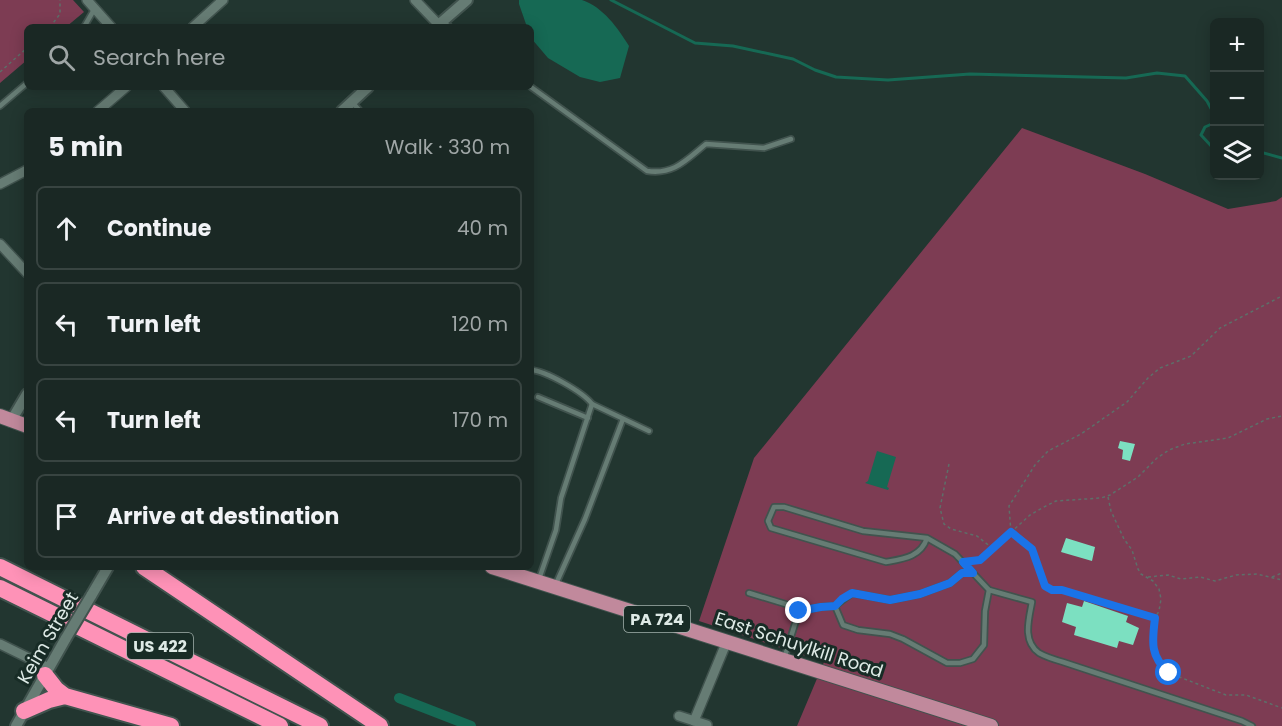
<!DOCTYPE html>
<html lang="en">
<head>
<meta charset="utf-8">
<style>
	body { margin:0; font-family:Poppins,sans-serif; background:#273431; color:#f1f3f6 }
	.controls { position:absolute; right:18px; top:18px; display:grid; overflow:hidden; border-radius:9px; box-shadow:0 3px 15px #0003 }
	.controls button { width:54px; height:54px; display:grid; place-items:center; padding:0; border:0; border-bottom:2px solid #384441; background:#1a2824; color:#f1f3f6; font:30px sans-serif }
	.stop { position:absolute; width:18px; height:18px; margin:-14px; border:4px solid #1a73e8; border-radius:50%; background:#fff }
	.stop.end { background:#1a73e8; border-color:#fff; box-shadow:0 2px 6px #0008 }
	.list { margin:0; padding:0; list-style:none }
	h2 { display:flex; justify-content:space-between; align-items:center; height:78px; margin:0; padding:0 24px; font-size:26px }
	h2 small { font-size:20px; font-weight:400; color:#9fa6a6 }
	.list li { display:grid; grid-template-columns:39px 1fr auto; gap:18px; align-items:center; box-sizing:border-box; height:84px; margin:0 12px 12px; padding:0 12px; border:2px solid #384441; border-radius:9px }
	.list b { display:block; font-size:22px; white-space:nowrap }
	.list em { font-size:20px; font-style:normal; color:#9fa6a6 }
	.icon { flex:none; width:33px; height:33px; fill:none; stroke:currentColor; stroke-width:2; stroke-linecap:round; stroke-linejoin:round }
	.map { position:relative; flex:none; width:1282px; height:726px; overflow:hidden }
	.search { position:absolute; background:#1a2824; box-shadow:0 3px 15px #0003; left:24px; top:24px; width:510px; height:66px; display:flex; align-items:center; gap:15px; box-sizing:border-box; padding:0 21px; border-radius:9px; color:#9fa6a6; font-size:22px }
	.panel { position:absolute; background:#1a2824; box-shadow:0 3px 15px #0003; left:24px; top:108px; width:510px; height:462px; border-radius:9px }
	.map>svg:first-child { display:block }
	.green { fill:#7d3c53 }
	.water { fill:#166954 }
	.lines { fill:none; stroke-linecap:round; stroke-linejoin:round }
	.stream { stroke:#166954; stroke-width:3 }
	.canal { stroke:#166954; stroke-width:10 }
	.building { fill:#7ce0c1 }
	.service-casing { stroke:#41534e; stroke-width:8 }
	.minor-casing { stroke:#41534e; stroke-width:12 }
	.tertiary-casing { stroke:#41534e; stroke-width:14 }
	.primary-casing { stroke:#41534e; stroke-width:16 }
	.motorway-casing { stroke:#41534e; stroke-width:20 }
	.path { stroke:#5d6f69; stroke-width:1.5; stroke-dasharray:3 3; stroke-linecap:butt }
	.service { stroke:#667c74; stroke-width:4.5 }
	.minor { stroke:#667c74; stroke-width:9 }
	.tertiary { stroke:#667c74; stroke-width:10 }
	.primary { stroke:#c1899c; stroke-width:14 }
	.motorway { stroke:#fe92b7; stroke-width:16 }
	.tertiary-bridge-casing { stroke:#41534e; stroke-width:14; stroke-linecap:butt }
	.tertiary-bridge { stroke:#667c74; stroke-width:10 }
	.route { stroke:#1a73e8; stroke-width:8 }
	.labels { text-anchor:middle; stroke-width:6; stroke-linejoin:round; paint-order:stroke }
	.shield { fill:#182c26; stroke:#a3b1ac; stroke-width:1.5 }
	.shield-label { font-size:16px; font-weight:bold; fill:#deeae6 }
	.street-label { font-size:18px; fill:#deeae6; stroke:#182c26 }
</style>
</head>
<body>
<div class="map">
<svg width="1282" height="726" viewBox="0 0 1282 726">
	<rect width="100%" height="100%" fill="#223630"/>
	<g class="green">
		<path d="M0 0H73L84 12 66 27H27V60L0 83Z"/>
		<path d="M1022 128 1145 174 1228 209 1276 201 1282 197V726H797L824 662 699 621 754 458Z"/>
	</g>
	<g class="water">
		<path d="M519 0C534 0 570 0 582 0 603 7 618 28 629 46L620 78 600 82 580 77 548 58 531 38V27H527L519 4Z"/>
		<path d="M877 451 896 457 887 487 889 488 888 490 865 483 868 481Z"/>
	</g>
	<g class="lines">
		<g class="stream">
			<path d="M611 0 695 43 733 46 793 59 815 70 836 77 888 80 970 74 1126 78 1157 73 1185 76 1207 101 1214 114"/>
			<path d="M1214 123 1205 127 1201 135 1214 149"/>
			<path d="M1260 152 1282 158"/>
		</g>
		<path class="canal" d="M399 698 471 726"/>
	</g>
	<g class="building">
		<path d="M1120 441 1135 444 1130 461 1122 459 1123 450 1118 448Z"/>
		<path d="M1066 538 1095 547 1092 561 1061 552Z"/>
		<path d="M1084 601 1128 616 1126 622 1139 628 1133 645 1119 641 1117 648 1074 635 1076 627 1062 622 1067 603 1082 607Z"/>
	</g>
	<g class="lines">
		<defs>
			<g id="service">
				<path d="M442 22 450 27"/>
				<path d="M84 27 95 8"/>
				<path d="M531 87 647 171C674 175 686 160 706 144L764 148 791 139"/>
				<path d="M352 102 360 111"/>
				<path d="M0 106 27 83"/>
				<path d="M531 370C546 371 583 392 592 404"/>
				<path d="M538 397 588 418"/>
				<path d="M927 538C921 557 903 559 886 562L771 528 768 521 774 507H784L863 531 927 538 955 554 973 573"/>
				<path d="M539 579 556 530 561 498 592 404 649 431"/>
				<path d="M555 586 585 519 623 419"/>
				<path d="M989 590 1032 602C1029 619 1022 641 1039 653 1046 657 1056 660 1063 662L1242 721 1252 726"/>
				<path d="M749 593 792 606 799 611 784 659"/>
				<path d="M799 611 821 607 835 606 852 593 890 600 920 594 950 583 962 573H973L989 590 985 611 984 645 973 659 960 663H947L903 639 890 634 858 630 843 625 835 606"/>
			</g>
			<g id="minor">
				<path d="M87 0 111 27"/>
				<path d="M415 0 439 25"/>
				<path d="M193 27 223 0"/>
				<path d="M164 87 185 111"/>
				<path d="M98 111 126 87"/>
				<path d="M0 184 27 170"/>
				<path d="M0 244 27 273"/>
				<path d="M0 644 49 668"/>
				<path d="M679 716 707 725"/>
				<path d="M694 721 727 641"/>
			</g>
			<g id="tertiary">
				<path d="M436 27 467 0"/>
				<path d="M342 111 368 87"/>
				<path d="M11 421 27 394"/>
				<path d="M91 596 108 567"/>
				<path d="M16 726 66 638"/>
			</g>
			<g id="primary">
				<path d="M0 416 27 426"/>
				<path d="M492 567 991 726"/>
			</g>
			<g id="motorway">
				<path d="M0 567 320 726"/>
				<path d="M144 567 380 726"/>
				<path d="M0 588 280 726"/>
				<path d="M45 675 56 689 65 696 171 726"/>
				<path d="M24 711 49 700 65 696"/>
			</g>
		</defs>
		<use href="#service" class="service-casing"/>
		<use href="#minor" class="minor-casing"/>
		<use href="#tertiary" class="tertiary-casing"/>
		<use href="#primary" class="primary-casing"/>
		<use href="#motorway" class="motorway-casing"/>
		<g class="path">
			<path d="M50 27 60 14V0"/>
			<path d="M0 72 27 48"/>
			<path d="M949 464 940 508 944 524 951 529 977 536 992 548"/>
			<path d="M1108 497 1111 511 1124 539 1132 550 1138 569 1141 574 1153 581 1159 589 1161 599 1159 611 1155 618 1153 632V652L1159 663 1169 673 1226 695H1246L1282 708"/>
			<path d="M973 562 987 554 1030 515 1042 508 1056 501 1101 498 1110 495 1138 477 1157 458 1169 450 1185 444 1228 438 1267 419 1282 416"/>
			<path d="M1148 577 1168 575 1181 579 1200 577 1215 581 1236 575 1257 574 1282 580"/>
			<path d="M1272 577 1282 573"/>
			<path d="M1155 618 1062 590C1038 590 1043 569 1033 552 1029 544 1018 539 1011 533L1009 506 1035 465 1048 451 1081 434 1127 402 1148 378 1160 368 1191 356 1220 328 1282 296"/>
		</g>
		<use href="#service" class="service"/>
		<use href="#minor" class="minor"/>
		<use href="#tertiary" class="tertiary"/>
		<use href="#primary" class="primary"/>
		<use href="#motorway" class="motorway"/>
		<defs>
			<path id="tertiary-bridge" d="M66 638 91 596"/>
		</defs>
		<use href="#tertiary-bridge" class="tertiary-bridge-casing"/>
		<use href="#tertiary-bridge" class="tertiary-bridge"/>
	</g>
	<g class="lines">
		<path class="route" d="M799 611 821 607 835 606 842 599 852 593 890 600 920 594 950 583 962 573H973L963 562 980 560 1011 532 1032 549 1045 586 1052 590H1062L1155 618C1152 642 1150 656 1169 673"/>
	</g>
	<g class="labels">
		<g class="shield">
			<rect x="624" y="606" width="66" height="26" rx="4.5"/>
			<rect x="127" y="633" width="66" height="26" rx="4.5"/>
		</g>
		<g class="shield-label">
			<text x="657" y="625">PA 724</text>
			<text x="160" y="652">US 422</text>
		</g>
		<g class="street-label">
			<text transform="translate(48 638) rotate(-60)" y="6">Keim Street</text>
			<text transform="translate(799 645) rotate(18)" y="6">East Schuylkill Road</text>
		</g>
	</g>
</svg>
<div class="controls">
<button>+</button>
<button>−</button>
<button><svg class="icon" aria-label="layers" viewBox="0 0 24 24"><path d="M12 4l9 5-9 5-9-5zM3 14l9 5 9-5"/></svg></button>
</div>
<div class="stop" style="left:1169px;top:673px"></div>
<div class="stop end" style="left:799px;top:611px"></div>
<div class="search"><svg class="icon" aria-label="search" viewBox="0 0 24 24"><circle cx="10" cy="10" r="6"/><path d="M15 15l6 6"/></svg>Search here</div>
<section class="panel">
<h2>5 min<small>Walk · 330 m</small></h2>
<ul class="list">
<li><svg class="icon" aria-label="ahead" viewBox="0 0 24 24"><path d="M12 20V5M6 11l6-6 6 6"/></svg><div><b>Continue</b></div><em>40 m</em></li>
<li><svg class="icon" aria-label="left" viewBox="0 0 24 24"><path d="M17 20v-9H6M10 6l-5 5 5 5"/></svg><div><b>Turn left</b></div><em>120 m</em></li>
<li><svg class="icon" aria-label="left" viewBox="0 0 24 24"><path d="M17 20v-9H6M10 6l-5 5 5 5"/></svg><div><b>Turn left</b></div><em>170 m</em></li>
<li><svg class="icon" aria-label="arrive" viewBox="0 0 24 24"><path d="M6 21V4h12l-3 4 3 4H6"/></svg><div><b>Arrive at destination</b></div></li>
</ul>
</section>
</div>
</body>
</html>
